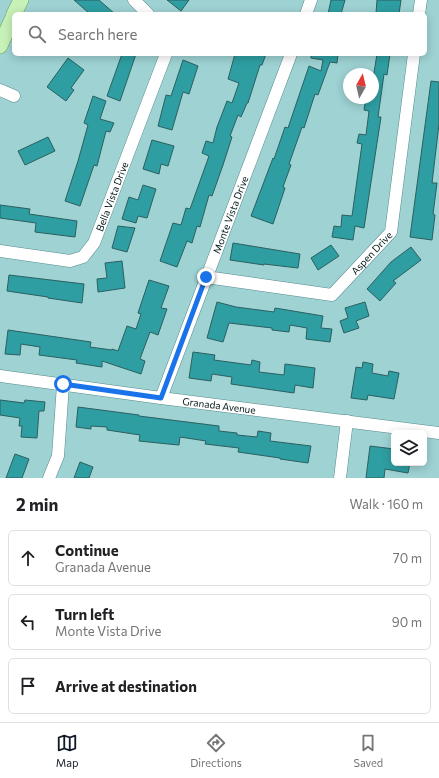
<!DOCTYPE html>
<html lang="en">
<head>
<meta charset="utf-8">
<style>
	body { margin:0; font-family:Commissioner,sans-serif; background:#f6f6f6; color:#202124 }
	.controls { position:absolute; right:12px; bottom:12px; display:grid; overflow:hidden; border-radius:6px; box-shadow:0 2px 10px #0003 }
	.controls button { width:36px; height:36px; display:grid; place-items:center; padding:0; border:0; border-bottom:1px solid #e0e0e0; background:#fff; color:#202124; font:20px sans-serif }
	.compass { position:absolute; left:343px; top:68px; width:36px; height:36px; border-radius:50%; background:#fff; box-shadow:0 2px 10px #0003; rotate:8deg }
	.stop { position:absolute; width:12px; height:12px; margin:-9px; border:3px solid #1a73e8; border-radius:50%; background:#fff }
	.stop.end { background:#1a73e8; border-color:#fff; box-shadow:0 1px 4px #0008 }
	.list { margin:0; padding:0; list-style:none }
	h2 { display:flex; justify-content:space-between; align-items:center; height:52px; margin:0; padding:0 16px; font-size:17px }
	h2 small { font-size:13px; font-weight:400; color:#757577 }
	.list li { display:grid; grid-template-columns:26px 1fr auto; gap:12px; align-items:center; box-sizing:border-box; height:56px; margin:0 8px 8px; padding:0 8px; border:1px solid #e0e0e0; border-radius:6px }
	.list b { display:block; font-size:15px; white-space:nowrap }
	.list p { margin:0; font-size:13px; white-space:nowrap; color:#757577 }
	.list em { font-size:13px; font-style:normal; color:#757577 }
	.icon { flex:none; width:22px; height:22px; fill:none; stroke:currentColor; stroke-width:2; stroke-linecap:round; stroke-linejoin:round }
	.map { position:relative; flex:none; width:439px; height:478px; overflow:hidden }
	.search { position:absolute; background:#fff; box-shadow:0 2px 10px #0003; left:12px; right:12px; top:12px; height:44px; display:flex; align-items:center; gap:10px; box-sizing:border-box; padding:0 14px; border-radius:6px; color:#757577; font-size:15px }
	.sheet { height:244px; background:#fff }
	nav { display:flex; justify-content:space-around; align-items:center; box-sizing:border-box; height:56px; border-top:1px solid #e0e0e0; background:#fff; font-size:11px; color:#757577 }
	nav a { display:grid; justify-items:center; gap:2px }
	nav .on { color:#111827 }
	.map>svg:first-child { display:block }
	.building { fill:#2e9ea2; stroke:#2c5f60 }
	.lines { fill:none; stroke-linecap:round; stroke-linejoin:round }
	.minor-casing { stroke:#578a8b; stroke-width:13 }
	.major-casing { stroke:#69a061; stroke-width:16 }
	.minor { stroke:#fff; stroke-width:12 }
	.major { stroke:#c6f1b7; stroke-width:15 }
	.route { stroke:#1a73e8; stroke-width:5 }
	.labels { text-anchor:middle; stroke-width:3; stroke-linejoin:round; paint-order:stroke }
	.street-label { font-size:10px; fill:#04191a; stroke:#d3edee }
</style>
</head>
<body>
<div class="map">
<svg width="439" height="478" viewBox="0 0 439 478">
	<rect width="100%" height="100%" fill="#9ed2d3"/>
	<g class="building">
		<path d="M74 0H99L115 14H90Z"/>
		<path d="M167 0H189L181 11Z"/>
		<path d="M331 0H345L341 14H328Z"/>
		<path d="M377 0H401L399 14 376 13Z"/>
		<path d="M122 54H136L120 101 107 96Z"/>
		<path d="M235 54H266L262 65H260L248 103H247L241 117 238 115 230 136 232 137 223 165 212 196 209 195 200 227 197 226 192 243 187 241 177 267 160 261 173 223 181 225 186 208 190 209 209 156 202 153 206 141 213 143 217 127 227 101 232 103 239 83 228 79Z"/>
		<path d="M311 54H338L337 63 330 62 318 95 315 94 304 128 302 127 289 164 291 165 283 187 285 188 273 224 251 216 273 158 274 159 285 127 288 128 309 66 321 71 323 60 311 58Z"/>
		<path d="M377 54H390L387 75 384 74 378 117H381L364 228 355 226 353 240 332 237 334 226 341 227 342 215 352 216 362 144 357 143 359 134 366 135 369 111 364 110 366 98H373V79Z"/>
		<path d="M68 58 84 70 71 88 74 90 66 101 47 87Z"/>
		<path d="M183 60 198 66 189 94 183 92 172 130 158 126 166 95 171 96Z"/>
		<path d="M431 81 439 82V124L432 183H437L433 214 435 215 432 240 410 237Z"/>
		<path d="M93 96 106 101 100 119 114 123 110 132 106 131 97 166 94 165 80 206 65 201 78 161 88 125 84 123Z"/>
		<path d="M48 137 55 151 25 165 18 151Z"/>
		<path d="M152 140 174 146 168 166 161 164 159 174 143 169Z"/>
		<path d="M143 185 156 189 147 218 138 216 136 223 122 219 129 197 138 200Z"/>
		<path d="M0 205 30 209 29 214 77 221 75 237 35 232 36 223 0 218Z"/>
		<path d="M118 226 135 228 127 252 112 248Z"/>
		<path d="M233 243 300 254 298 268 264 264V265L230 260Z"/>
		<path d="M331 245 339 256 318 270 311 258Z"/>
		<path d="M411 247 421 260 393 281 396 283 380 301 367 289 391 262Z"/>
		<path d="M122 261 125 288 98 292 97 279 107 278 105 263Z"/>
		<path d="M9 275 84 284 82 303 48 298V297L7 291Z"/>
		<path d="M149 280 169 286 161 308 167 309 158 335 150 332 140 359 145 361 141 374 102 361V367L76 363 77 360 39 355 40 347 21 344 20 355 5 354 8 330 91 342 90 347 112 350V349L118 351 127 326 136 329 141 314 138 313Z"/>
		<path d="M217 302 236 307 274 312 275 308 323 316 321 328 332 329 330 342 306 339 307 328 290 325 289 332 272 330V328L229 323 223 342 207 338Z"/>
		<path d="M365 302 369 316 356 321 359 328 344 333 340 321 348 318 345 308Z"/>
		<path d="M193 352 215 355 214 360 251 365 252 360 260 362 259 372 284 375 285 364 315 368 313 388 295 385 294 393 231 384 232 377 212 374 211 381 189 378Z"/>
		<path d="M363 362 373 364 372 373 388 376 389 371 399 373 394 399 368 395 367 400 351 398 356 367 362 368Z"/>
		<path d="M0 400 24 403 25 400 45 402 44 411H39L37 438 21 437 22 426H19L20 418 0 415Z"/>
		<path d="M78 407 139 415V416L219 426V431L237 433V435L257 437 258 431 271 433 270 441 311 446 308 463 280 459V458L238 452 239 448 205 444 206 441 180 437 179 445 168 444 139 441 140 435 107 430V427L91 426V429L76 427Z"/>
		<path d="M370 446 394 449V463H410L408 473 385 469 384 478H366Z"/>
		<path d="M15 454 29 459 22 478H6Z"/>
		<path d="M80 462 93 467 89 478H74Z"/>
	</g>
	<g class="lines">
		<defs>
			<g id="minor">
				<path d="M134 0 148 14"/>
				<path d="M306 14 311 0"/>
				<path d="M419 14 421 0"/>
				<path d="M0 90 14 96"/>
				<path id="s1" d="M0 251 70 261 83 257 94 243 166 54"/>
				<path id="s2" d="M206 277 332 295 391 232 414 54"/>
				<path id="s3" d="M0 376 161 398 439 433"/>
				<path id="s4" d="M161 398 291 54"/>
				<path d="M49 478 58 456 63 385"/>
				<path d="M340 478 347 421"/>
			</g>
			<g id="major">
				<path d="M14 14 21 0"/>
				<path d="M0 46 14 15"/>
			</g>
		</defs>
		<use href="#minor" class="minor-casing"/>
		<use href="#major" class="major-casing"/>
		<use href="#minor" class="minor"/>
		<use href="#major" class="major"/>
	</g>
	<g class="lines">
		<path class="route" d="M63 384 161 398 206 277"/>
	</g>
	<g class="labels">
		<g class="street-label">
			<text dy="4" stroke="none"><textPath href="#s1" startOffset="152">Bella Vista Drive</textPath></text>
			<text dy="4" stroke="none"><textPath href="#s4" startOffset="196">Monte Vista Drive</textPath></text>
			<text dy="4" stroke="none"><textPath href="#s2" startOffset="185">Aspen Drive</textPath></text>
			<text dy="4" stroke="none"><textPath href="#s3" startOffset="221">Granada Avenue</textPath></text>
		</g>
	</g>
</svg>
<div class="controls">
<button><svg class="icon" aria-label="layers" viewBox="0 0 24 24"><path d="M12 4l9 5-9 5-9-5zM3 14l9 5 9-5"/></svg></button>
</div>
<svg class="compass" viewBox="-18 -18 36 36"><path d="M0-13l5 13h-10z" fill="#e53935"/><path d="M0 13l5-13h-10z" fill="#757577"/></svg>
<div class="stop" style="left:63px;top:384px"></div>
<div class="stop end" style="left:206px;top:277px"></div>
<div class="search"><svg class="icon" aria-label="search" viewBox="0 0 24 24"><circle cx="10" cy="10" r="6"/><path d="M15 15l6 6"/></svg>Search here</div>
</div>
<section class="sheet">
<h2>2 min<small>Walk · 160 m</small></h2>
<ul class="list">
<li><svg class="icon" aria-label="ahead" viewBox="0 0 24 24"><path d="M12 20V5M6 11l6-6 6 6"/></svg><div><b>Continue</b><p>Granada Avenue</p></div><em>70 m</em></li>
<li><svg class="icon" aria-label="left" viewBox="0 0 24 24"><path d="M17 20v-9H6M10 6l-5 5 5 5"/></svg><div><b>Turn left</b><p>Monte Vista Drive</p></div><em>90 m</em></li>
<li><svg class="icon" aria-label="arrive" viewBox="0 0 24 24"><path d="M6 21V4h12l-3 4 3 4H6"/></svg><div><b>Arrive at destination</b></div></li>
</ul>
</section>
<nav>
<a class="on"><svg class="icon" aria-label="map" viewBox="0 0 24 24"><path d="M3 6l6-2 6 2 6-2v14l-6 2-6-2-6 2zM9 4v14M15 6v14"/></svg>Map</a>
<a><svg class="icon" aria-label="directions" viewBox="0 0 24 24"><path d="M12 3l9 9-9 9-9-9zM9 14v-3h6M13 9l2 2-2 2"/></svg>Directions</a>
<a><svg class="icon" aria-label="saved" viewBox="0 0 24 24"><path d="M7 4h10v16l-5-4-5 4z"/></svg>Saved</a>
</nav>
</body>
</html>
